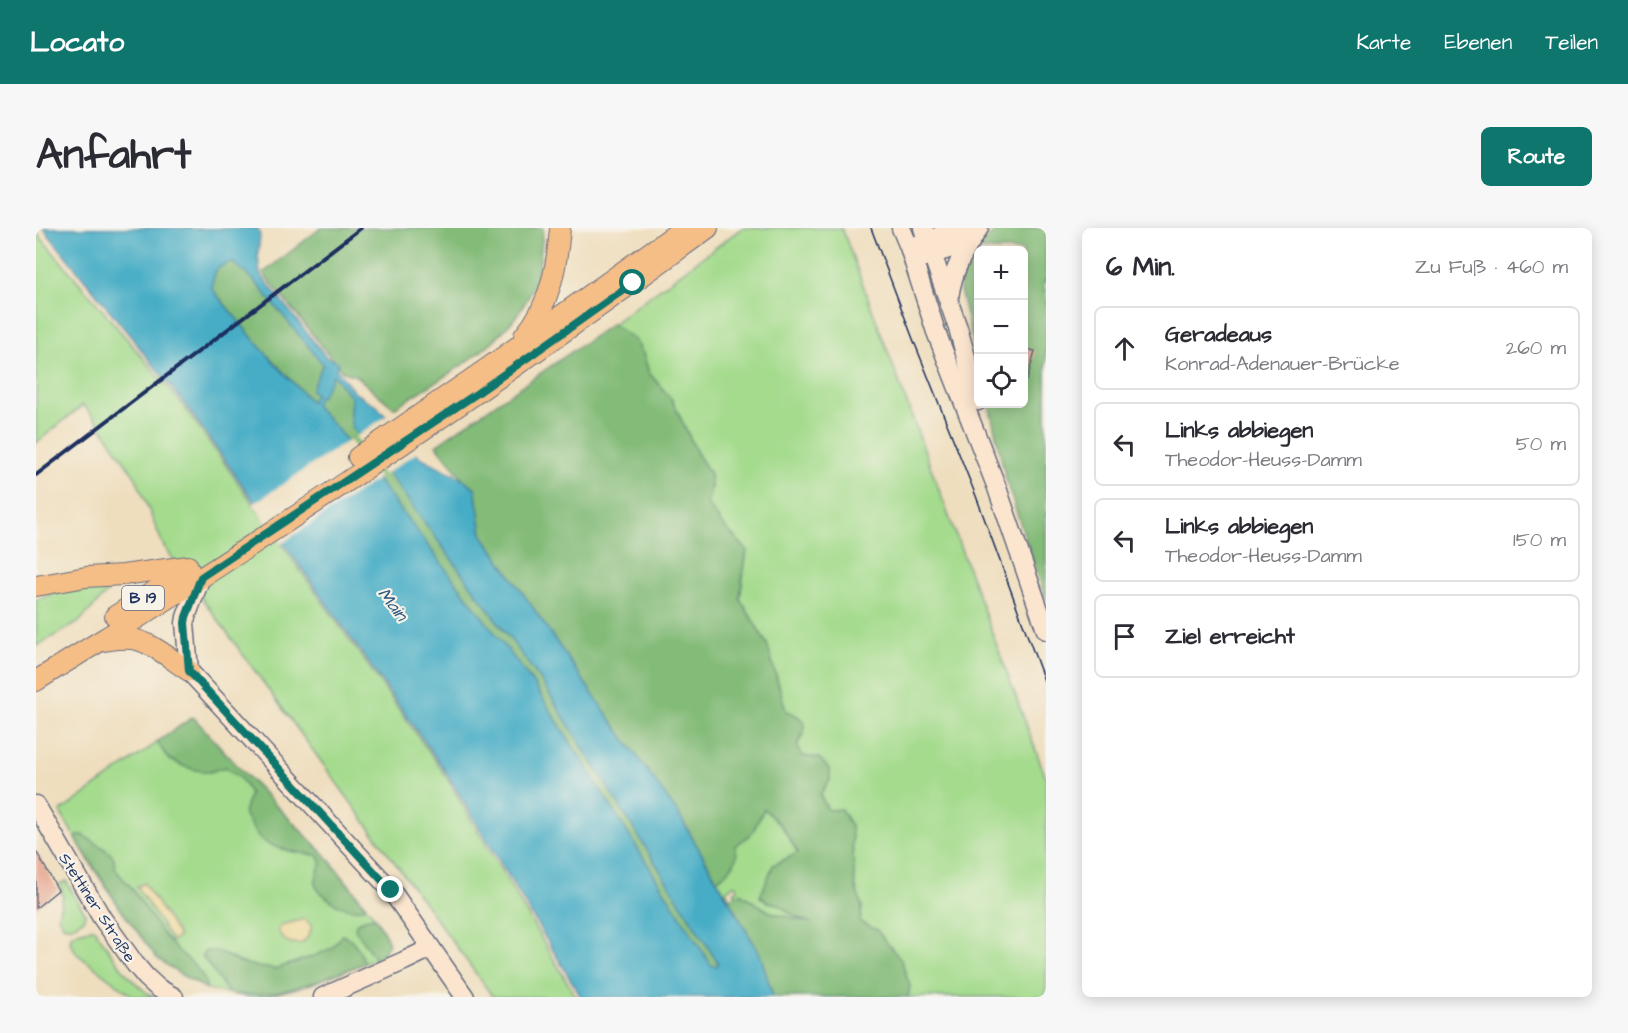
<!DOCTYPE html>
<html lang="de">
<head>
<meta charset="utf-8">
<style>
	body { margin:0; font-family:"Architects Daughter",sans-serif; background:#f7f7f7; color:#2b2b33 }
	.controls { position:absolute; right:18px; top:18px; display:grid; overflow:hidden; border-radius:9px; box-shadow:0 3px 15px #0003 }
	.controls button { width:54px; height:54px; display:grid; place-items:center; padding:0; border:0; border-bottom:2px solid #e1e1e2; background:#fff; color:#2b2b33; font:30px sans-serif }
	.stop { position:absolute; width:18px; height:18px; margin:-14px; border:4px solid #0f766e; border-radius:50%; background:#fff }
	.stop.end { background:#0f766e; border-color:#fff; box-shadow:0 2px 6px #0008 }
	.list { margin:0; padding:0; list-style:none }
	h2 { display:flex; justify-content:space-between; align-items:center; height:78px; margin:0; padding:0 24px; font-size:26px }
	h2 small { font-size:20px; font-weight:400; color:#7c7c81 }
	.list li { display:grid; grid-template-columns:39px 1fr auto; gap:18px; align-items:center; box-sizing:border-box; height:84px; margin:0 12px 12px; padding:0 12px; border:2px solid #e1e1e2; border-radius:9px }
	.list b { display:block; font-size:22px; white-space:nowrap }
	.list p { margin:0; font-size:20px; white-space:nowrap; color:#7c7c81 }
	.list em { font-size:20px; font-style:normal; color:#7c7c81 }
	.icon { flex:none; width:33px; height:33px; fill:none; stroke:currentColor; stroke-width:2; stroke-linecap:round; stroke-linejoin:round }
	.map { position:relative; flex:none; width:1010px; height:769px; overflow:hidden; border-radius:9px }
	header { display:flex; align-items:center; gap:36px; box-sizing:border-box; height:84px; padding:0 30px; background:#0f766e; color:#fff }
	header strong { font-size:28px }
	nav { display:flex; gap:33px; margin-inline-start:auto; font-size:21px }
	.intro { display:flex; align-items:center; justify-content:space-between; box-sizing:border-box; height:144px; padding:0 36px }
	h1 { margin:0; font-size:42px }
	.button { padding:15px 27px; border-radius:9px; background:#0f766e; color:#fff; font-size:21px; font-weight:700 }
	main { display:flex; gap:36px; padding:0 36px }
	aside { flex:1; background:#fff; border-radius:9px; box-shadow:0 3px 15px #0003 }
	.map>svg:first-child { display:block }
	.green { fill:#a4db8d; stroke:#608576; stroke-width:1.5 }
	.forest { fill:#83bb78; stroke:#4f756b; stroke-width:1.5 }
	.sand { fill:#eeda9e; stroke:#84847e; stroke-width:1.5 }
	.water { fill:#46adc6; stroke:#306e92; stroke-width:1.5; fill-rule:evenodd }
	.pier { fill:#efdebe }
	.building { fill:#e7a792 }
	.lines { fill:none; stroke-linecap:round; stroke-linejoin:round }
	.secondary-casing { stroke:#656c80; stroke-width:21 }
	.primary-casing { stroke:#656c80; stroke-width:22 }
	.secondary { stroke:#fbe5cf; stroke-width:18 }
	.primary { stroke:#f6be87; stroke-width:20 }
	.tram { stroke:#1b2f5e; stroke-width:1.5 }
	.rail { stroke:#1b2f5e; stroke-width:4 }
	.route { stroke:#0f766e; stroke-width:8 }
	.labels { text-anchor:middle; stroke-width:4.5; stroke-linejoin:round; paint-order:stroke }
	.shield { fill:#f7f3e8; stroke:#5d6a87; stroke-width:1.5 }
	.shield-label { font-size:15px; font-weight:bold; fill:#1b2f5e }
	.street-label { font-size:16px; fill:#1b2f5e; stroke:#f7f3e8 }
	.water-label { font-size:18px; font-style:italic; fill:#28557d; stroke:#f7f3e8 }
</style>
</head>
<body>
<header>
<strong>Locato</strong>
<nav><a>Karte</a><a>Ebenen</a><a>Teilen</a></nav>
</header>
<div class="intro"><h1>Anfahrt</h1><a class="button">Route</a></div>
<main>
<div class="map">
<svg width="1010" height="769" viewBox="0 0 1010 769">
	<rect width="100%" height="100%" fill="#f7f3e8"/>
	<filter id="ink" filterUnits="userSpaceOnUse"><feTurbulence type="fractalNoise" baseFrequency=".0167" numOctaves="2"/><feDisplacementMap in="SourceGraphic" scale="12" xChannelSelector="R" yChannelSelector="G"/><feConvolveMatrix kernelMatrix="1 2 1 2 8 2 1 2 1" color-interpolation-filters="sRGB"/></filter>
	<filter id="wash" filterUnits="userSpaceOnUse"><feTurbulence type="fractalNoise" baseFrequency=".008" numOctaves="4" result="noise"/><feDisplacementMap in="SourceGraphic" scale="24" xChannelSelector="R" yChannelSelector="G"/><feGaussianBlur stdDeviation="1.35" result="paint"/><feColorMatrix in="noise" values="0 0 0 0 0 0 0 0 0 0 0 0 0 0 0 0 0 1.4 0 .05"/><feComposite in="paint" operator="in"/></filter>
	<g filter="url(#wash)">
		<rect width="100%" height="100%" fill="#efdebe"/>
		<g class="green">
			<path d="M706 0H805L810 11 1010 550V769H872L874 758 841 702 824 695 826 678 819 657 815 598 792 582 784 567 794 552 783 530 766 528 761 517 768 507 750 483 731 416 704 371 711 322 686 296 671 276 675 260 674 246 661 225 636 172 613 145 607 126 576 96Z"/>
			<path d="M0 4 147 177 406 542 540 769H457L127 317 100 250 61 193 47 177 0 215Z"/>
			<path d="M64 356H79L42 395 0 418V372L17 366Z"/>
			<path d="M157 489 206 543 290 628 339 689 350 708 353 716 346 726 339 731 275 756 232 768 211 769 171 761 144 746 121 730 86 683 58 641 24 584Z"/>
			<path d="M728 581 747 600 762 625 732 674 742 676 757 687 780 697 734 684 704 666 700 667 698 663 702 661 699 656 690 663 694 670 693 672 681 652C696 641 701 637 699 618L716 605Z"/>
			<path d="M30 653 49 685 48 691C41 696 36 700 27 697L22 688 27 668 24 656Z"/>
			<path d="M53 701H59C76 727 91 752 117 769H98L41 726 34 714 35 708 42 704Z"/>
		</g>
		<g class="forest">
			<path d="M285 0H507C506 14 505 28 502 42 488 109 411 146 358 180L320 148 306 143 227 45Z"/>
			<path d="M965 0H1010V49L1008 58 1010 66V371L971 256 953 176H987V22H942V133L924 62 927 42 934 27 955 7Z"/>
			<path d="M195 34 217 51 315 169 314 187 316 200 364 261 506 454 682 735 680 739 675 737 497 455 354 268 301 201 224 119 176 61C178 44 178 39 195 34Z"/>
			<path d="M576 96 600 113 607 126 613 145 636 172 661 225 674 246 675 260 671 276 686 296 711 322 708 338 704 371 731 416 750 483C771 489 773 500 761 517L766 528 783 530 794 542V552L784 567 792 582 805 581 815 598 819 657 826 678 824 694 841 702 865 732 874 758 872 769H737L724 726 693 672 694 670 704 665 734 684 775 695 757 687 742 676 732 674 724 669 737 637 762 625 747 600 728 581 716 605 699 618C705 633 693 643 681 652L643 587 558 468 446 306 439 260 427 251 400 217Z"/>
			<path d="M157 489 206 543 290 628 330 679C316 685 301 678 290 669 286 665 281 663 280 658 279 650 282 641 286 634L281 627C265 625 238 622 226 612 218 605 213 594 208 585L214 565 204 550 189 539 174 544 160 542 147 538 132 531 121 514Z"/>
			<path d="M42 607H47L72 623 78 630 79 639 83 646 95 659 126 705 139 720 156 735 167 748 171 761 144 746 121 730 86 683 40 611Z"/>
			<path d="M339 689 350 708 353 716 346 726 339 731 319 701 320 696 328 691Z"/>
			<path d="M306 707C319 710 324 724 329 735 318 740 306 743 294 748 260 762 231 769 193 766L166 728 169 723H181L203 734 222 739 239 741 278 728 296 720Z"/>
		</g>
		<g class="sand">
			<path d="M108 655 143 708 136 713 101 659Z"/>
			<path d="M269 691 275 697C276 705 272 710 266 715 255 717 246 713 242 702L245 697Z"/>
		</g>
		<path class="water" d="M7 0H154L156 1 222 0 224 8 222 26 224 46 290 129 303 135 300 141 319 165 341 178 384 229 427 251 439 260 446 306 558 468 643 587 724 726 737 769H545L408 541 149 176ZM196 34 217 51 287 136 275 162 279 166 275 174 224 119 176 61C178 44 178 39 196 34ZM297 147 315 169 314 187 316 200 364 261 506 454 682 735 680 739 675 737 497 455 354 268 301 201 279 177 283 168H286Z"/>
		<g class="pier">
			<path d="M352 187 383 223 348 247 319 209Z"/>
			<path d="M313 212 343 250 245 316 217 276Z"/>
		</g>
		<g id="blocks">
			<g class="building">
				<path d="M987 120 999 123 991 152H987Z"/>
				<path d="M0 623 22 662 0 680Z"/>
			</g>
		</g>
	</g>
	<g filter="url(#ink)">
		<use href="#blocks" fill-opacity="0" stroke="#656c80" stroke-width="1.5"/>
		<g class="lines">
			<defs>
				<g id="secondary">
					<path d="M865 0 873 19 900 104 961 260 1010 402"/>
					<path d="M887 0 922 100 942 173"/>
					<path d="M881 17 923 0"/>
					<path d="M885 30 922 18 934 6"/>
					<path d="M913 70C917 41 927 25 943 0"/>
					<path d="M165 349 150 389 149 395 153 443 355 662 429 769"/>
					<path d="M0 577 66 690 99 736 110 749 122 760 138 769"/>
					<path d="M287 769 368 733 395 720"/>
				</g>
				<g id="primary">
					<path d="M488 108C514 78 521 38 524 0"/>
					<path d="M322 229 450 141 648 0"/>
					<path d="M0 358 50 349 87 347 152 338"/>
					<path d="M79 388 153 341"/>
					<path d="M66 413C75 412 85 410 95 411 113 412 137 433 153 443"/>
					<path d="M0 453C42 426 85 401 127 374 313 256 494 130 672 0"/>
				</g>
			</defs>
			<use href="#secondary" class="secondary-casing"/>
			<use href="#primary" class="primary-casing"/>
			<use href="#secondary" class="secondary"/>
			<use href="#primary" class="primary"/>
			<path class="tram" d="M835 0 877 111 940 268 1010 458"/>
			<path class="rail" d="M0 247 325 0"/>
		</g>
	</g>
	<g class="lines" filter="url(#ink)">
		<path class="route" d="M355 662 153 443 149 395 150 389 165 349 440 166 597 55"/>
	</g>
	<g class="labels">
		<rect class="shield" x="86" y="358" width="42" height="24" rx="4.5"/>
		<g class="shield-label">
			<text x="107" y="375">B 19</text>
		</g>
		<g class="street-label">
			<text transform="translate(62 679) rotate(57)" y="6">Stettiner Straße</text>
		</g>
		<g class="water-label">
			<text transform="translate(357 376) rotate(52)" y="6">Main</text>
		</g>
	</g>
</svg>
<div class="controls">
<button>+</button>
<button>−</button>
<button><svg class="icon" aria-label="locate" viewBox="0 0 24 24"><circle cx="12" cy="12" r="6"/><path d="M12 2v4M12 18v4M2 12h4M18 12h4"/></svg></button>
</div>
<div class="stop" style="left:597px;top:55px"></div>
<div class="stop end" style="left:355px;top:662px"></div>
</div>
<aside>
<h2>6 Min.<small>Zu Fuß · 460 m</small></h2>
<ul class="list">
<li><svg class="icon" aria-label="ahead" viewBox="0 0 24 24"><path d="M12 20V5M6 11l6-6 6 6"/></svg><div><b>Geradeaus</b><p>Konrad-Adenauer-Brücke</p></div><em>260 m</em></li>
<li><svg class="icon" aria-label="left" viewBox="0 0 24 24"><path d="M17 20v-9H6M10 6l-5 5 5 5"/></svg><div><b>Links abbiegen</b><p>Theodor-Heuss-Damm</p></div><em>50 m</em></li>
<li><svg class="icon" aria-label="left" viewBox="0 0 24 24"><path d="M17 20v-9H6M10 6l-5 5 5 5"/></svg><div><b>Links abbiegen</b><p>Theodor-Heuss-Damm</p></div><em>150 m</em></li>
<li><svg class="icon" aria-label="arrive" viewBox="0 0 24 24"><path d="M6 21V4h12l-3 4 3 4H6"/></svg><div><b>Ziel erreicht</b></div></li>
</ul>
</aside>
</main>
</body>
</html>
